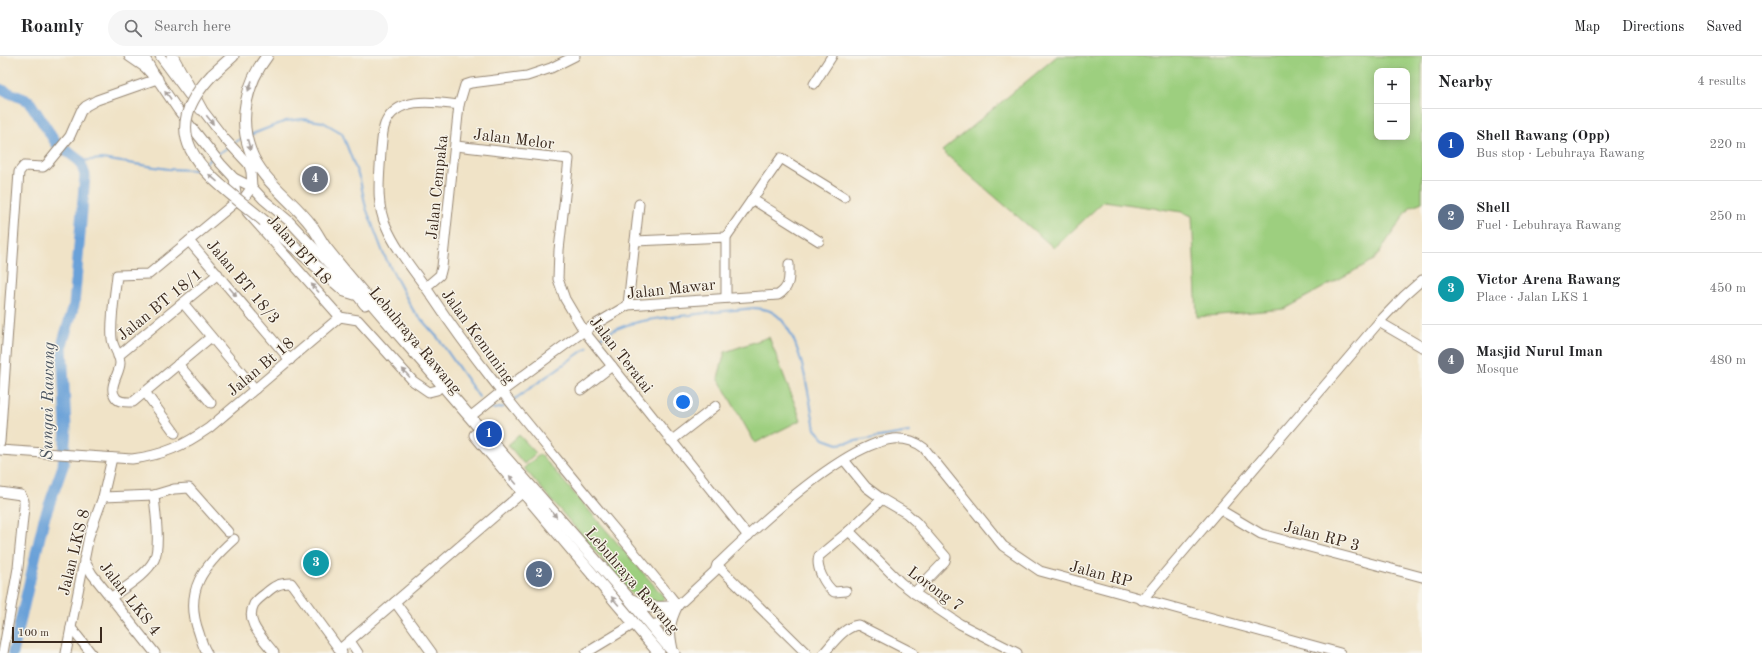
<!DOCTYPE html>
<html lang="en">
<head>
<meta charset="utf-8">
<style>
	body { margin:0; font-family:"Old Standard TT",serif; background:#f6f6f6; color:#202124 }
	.controls { position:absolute; right:12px; top:12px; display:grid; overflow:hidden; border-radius:8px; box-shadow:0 2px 10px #0003 }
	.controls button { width:36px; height:36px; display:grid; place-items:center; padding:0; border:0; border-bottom:1px solid #e0e0e0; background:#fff; color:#202124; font:20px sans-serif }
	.scale { position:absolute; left:12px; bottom:10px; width:90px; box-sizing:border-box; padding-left:4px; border:2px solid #3b2a1e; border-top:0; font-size:11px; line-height:14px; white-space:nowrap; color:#3b2a1e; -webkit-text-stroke:3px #f7f3e8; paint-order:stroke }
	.you { position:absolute; left:683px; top:346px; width:14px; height:14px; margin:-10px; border:3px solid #fff; border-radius:50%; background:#1a73e8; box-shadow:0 0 0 6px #1a73e833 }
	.badge { display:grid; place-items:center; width:26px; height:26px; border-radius:50%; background:#1f6fb2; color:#fff; font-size:13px; font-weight:700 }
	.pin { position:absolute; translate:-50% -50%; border:2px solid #fff; box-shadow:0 1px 4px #0006 }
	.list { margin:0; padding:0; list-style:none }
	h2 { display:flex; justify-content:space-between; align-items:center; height:52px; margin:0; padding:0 16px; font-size:17px }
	h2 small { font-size:13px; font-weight:400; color:#757577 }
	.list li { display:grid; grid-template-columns:26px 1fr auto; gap:12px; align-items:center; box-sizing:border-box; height:72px; padding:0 16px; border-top:1px solid #e0e0e0 }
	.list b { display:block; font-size:15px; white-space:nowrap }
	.list p { margin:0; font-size:13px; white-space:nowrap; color:#757577 }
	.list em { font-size:13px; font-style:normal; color:#757577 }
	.icon { flex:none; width:22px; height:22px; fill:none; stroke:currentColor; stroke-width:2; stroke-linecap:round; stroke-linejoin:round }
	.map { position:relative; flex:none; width:1422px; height:597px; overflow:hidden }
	header { display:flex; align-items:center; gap:24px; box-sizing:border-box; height:56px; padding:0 20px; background:#fff; border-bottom:1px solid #e0e0e0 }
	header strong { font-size:19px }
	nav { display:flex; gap:22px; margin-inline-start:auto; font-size:14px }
	.search { width:280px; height:36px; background:#f6f6f6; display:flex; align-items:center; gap:10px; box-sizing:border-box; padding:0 14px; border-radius:22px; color:#757577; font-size:15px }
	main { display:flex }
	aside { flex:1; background:#fff }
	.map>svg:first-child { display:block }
	.green { fill:#9dcf7f; stroke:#6c7c4e; fill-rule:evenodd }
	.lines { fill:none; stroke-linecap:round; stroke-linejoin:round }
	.stream { stroke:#6aa1d8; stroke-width:2 }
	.river { stroke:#6aa1d8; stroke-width:11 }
	.minor-casing { stroke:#968672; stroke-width:11 }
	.major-casing { stroke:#968672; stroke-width:13 }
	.minor { stroke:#fff; stroke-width:9 }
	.major { stroke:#fff; stroke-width:11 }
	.major-bridge-casing { stroke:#968672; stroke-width:13; stroke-linecap:butt }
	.major-bridge { stroke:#fff; stroke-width:11 }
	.oneway { fill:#a79f9a }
	.labels { text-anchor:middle; stroke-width:3; stroke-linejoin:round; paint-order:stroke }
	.street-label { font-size:16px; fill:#3b2a1e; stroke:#f7f3e8 }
	.water-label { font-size:17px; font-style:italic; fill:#4b545f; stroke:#f7f3e8 }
</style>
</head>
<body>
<header>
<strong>Roamly</strong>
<div class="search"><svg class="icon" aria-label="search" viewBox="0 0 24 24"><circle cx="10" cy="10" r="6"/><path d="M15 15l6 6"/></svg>Search here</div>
<nav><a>Map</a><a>Directions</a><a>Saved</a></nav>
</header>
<main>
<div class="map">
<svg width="1422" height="597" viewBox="0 0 1422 597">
	<rect width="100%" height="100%" fill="#f7f3e8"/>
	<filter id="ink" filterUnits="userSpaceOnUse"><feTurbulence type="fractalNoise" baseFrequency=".025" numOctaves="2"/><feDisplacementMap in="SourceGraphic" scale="8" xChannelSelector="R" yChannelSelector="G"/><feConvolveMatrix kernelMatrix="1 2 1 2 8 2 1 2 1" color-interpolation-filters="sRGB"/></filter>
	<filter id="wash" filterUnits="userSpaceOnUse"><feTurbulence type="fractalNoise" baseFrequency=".012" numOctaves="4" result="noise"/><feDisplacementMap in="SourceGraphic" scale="16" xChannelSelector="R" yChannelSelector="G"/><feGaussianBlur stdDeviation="0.9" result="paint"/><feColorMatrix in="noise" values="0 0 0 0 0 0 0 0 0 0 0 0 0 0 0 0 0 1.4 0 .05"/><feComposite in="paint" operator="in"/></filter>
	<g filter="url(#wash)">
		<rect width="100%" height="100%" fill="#f0e3c7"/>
		<g class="green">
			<path d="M1057 0H1422V146L1410 151 1374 204 1284 253 1197 261 1192 160 1182 156 1104 145 1054 192 942 95ZM1377 15H1407V81H1377Z"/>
			<path d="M769 281 801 364 755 387 718 322 725 296Z"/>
			<path d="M519 379 536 397 524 408 508 389Z"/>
			<path d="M540 398 665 542 658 549 642 545 631 537 524 412Z"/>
		</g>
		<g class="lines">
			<g class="stream">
				<path d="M250 79 286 65 303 63 323 66 342 77 360 124 366 152 384 199 413 254 438 282 479 341"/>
				<path d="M232 88 242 82"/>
				<path d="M217 98 229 91"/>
				<path d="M80 105 102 103 168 113 195 114 199 111"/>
				<path d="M204 108 212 102"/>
				<path d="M598 283C626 264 658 262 690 259 712 256 734 254 755 252 760 253 766 253 770 255 801 268 809 344 815 373L824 383 838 388 909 376"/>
				<path d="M515 343 588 291"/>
				<path d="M487 352 495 353 504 351"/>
			</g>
			<path class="river" d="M0 33 29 45 56 87 80 105 85 119 74 249 62 289 66 372 63 410 44 463 13 597"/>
		</g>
	</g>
	<g filter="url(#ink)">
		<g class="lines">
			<defs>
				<g id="minor">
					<path d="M144 0 157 23 178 54 221 108 234 122 252 131 263 143 289 165 358 239"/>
					<path d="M160 0 189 39"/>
					<path d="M814 28 832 0"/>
					<path d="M198 48 224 82 253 113"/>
					<path d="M459 49C435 46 397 39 385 68 382 76 382 86 381 94 380 119 375 146 386 170 397 196 417 218 433 242 470 298 513 350 556 402 595 450 635 497 674 545"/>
					<path d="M456 90 569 103 559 194 558 223 565 243 584 275 748 480"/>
					<path d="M234 122 237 145"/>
					<path d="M752 143 819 185"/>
					<path d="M247 156 340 261"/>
					<path d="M726 181 781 102 844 141"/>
					<path d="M189 185 290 304"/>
					<path d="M635 185 726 181V242"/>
					<path d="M426 231 440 219 442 211 459 49 465 29 471 27 527 20 551 12 575 0"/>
					<path d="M183 247 255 333"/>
					<path d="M628 249 639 148"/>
					<path d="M1379 266 1422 291"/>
					<path d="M211 281 133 346C127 346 120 347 116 342 107 331 120 318 120 307 120 299 113 292 112 283 110 263 115 240 117 219L149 218 237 145 244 142 252 131 251 116 249 109"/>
					<path d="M118 300 218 218"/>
					<path d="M178 308 211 347"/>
					<path d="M581 334 612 310"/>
					<path d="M145 336 175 377"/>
					<path d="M470 361 501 336 584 275 628 249 778 239C791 231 789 221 789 208"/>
					<path d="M671 385 716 350"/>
					<path d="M0 386 19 116 24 110 43 111 47 108 70 80 81 55 86 50 97 44 157 23"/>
					<path d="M0 394 132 403C164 399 183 390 209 372L340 261 358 264 413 325 429 336 437 334"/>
					<path d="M844 404 866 431 882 443 906 457 916 466 946 501 945 505 914 537"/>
					<path d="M0 436 21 439 24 445V451L18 512 3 597"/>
					<path d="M103 441 154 439 174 433 189 432 228 476"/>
					<path d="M1219 453 1261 478 1422 521"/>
					<path d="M849 475 900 526 914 537 960 568 1017 597"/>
					<path d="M84 504 92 518 155 597"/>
					<path d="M717 509 806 597"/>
					<path d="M846 535 834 536C825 529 815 511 819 500L849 475 882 443"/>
					<path d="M112 541C125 531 146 519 154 504 161 490 155 455 154 439"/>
					<path d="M1142 544 1379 266 1404 240 1422 224"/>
					<path d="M395 546 432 597"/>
					<path d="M651 569 659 567 715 515 717 509C754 473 843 389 893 383 905 382 915 385 924 392L1003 490 1040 515 1340 597"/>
					<path d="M71 572 91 597"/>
					<path d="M350 585 358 597"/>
					<path d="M339 594 523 436"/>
					<path d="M66 597 89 480 103 441 112 402"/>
					<path d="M207 597C203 591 201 584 199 577 183 534 204 510 234 483"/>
					<path d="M274 597C264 583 244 567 254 548 257 544 262 540 266 537 274 530 279 527 291 527L342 597"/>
					<path d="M586 597 634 568"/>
					<path d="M824 597C833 587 844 571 858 569L913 597"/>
				</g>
				<g id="major">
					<path d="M130 0 146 11 157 23"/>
					<path d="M172 0 201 53"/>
					<path d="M267 0C247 26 238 62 250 94 261 125 293 144 312 170 317 177 321 185 326 192 364 240 405 285 445 332 504 401 565 469 625 538 642 558 657 578 674 597"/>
					<path d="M212 19 233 0"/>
					<path d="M264 165 345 235 358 239 365 248"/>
					<path d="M475 379 659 597"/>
					<path d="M632 544C644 551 654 552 668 551"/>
					<path d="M672 594C668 575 668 567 677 549"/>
				</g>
			</defs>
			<use href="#minor" class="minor-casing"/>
			<use href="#major" class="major-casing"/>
			<use href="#minor" class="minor"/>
			<use href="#major" class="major"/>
			<defs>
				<path id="major-bridge" d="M212 19C148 86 214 123 264 165"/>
			</defs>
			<use href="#major-bridge" class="major-bridge-casing"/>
			<use href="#major-bridge" class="major-bridge"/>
		</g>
		<defs><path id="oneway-solid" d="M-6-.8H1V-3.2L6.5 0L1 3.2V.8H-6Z"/></defs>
		<g class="oneway">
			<use href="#oneway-solid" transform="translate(250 30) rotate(110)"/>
			<use href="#oneway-solid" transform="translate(168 39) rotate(-125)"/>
			<use href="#oneway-solid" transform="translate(210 64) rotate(52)"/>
			<use href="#oneway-solid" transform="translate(249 89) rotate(75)"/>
			<use href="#oneway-solid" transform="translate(213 122) rotate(-139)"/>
			<use href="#oneway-solid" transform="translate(315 232) rotate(-132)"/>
			<use href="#oneway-solid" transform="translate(233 236) rotate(50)"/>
			<use href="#oneway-solid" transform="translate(406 317) rotate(-132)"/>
			<use href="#oneway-solid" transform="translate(513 424) rotate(-130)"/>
			<use href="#oneway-solid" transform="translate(553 457) rotate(49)"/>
			<use href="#oneway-solid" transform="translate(615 545) rotate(-130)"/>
		</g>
	</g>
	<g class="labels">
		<g class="street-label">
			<text transform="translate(514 82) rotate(7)" y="6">Jalan Melor</text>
			<text transform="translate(436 131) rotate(-84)" y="6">Jalan Cempaka</text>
			<text transform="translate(300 193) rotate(48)" y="6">Jalan BT 18</text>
			<text transform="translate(244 225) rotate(50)" y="6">Jalan BT 18/3</text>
			<text transform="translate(671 232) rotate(-6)" y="6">Jalan Mawar</text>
			<text transform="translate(159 248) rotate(-39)" y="6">Jalan BT 18/1</text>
			<text transform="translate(479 280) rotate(54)" y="6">Jalan Kemuning</text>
			<text transform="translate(416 284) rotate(50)" y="6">Lebuhraya Rawang</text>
			<text transform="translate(622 298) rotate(52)" y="6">Jalan Teratai</text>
			<text transform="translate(260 310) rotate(-40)" y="6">Jalan Bt 18</text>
			<text transform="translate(1322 479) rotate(15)" y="6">Jalan RP 3</text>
			<text transform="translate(73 496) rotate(-76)" y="6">Jalan LKS 8</text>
			<text transform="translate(1101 517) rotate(15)" y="6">Jalan RP</text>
			<text transform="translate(633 524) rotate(49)" y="6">Lebuhraya Rawang</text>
			<text transform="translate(936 532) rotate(36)" y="6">Lorong 7</text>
			<text transform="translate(131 542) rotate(52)" y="6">Jalan LKS 4</text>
		</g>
		<g class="water-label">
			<text transform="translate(47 345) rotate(-89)" y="6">Sungai Rawang</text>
		</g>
	</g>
</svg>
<div class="controls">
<button>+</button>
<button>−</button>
</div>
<div class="scale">100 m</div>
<div class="you"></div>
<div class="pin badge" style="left:489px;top:378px;background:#1a4fb4">1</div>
<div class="pin badge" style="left:539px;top:518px;background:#5c6f8a">2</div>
<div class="pin badge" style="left:316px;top:507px;background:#0f9aa8">3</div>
<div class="pin badge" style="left:315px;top:123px;background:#6b7280">4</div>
</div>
<aside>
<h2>Nearby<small>4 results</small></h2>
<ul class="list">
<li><span class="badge" style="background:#1a4fb4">1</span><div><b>Shell Rawang (Opp)</b><p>Bus stop · Lebuhraya Rawang</p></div><em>220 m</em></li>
<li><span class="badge" style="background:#5c6f8a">2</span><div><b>Shell</b><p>Fuel · Lebuhraya Rawang</p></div><em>250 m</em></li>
<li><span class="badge" style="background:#0f9aa8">3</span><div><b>Victor Arena Rawang</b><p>Place · Jalan LKS 1</p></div><em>450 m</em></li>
<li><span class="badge" style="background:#6b7280">4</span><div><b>Masjid Nurul Iman</b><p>Mosque</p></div><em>480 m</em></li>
</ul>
</aside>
</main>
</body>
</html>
